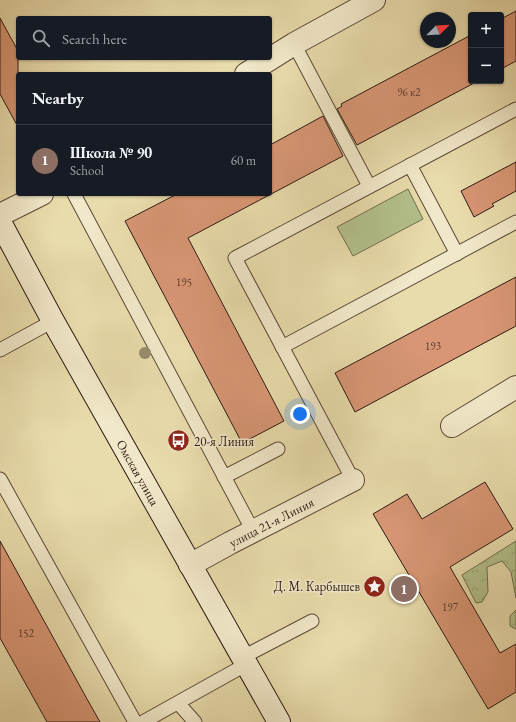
<!DOCTYPE html>
<html lang="en">
<head>
<meta charset="utf-8">
<style>
	body { margin:0; font-family:"EB Garamond",serif; background:#20242c; color:#f1f3f6 }
	.controls { position:absolute; right:12px; top:12px; display:grid; overflow:hidden; border-radius:4px; box-shadow:0 1px 3px #0004 }
	.controls button { width:36px; height:36px; display:grid; place-items:center; padding:0; border:0; border-bottom:1px solid #363941; background:#171b24; color:#f1f3f6; font:20px sans-serif }
	.compass { position:absolute; left:420px; top:12px; width:36px; height:36px; border-radius:50%; background:#171b24; box-shadow:0 1px 3px #0004; rotate:66deg }
	.you { position:absolute; left:300px; top:414px; width:14px; height:14px; margin:-10px; border:3px solid #fff; border-radius:50%; background:#1a73e8; box-shadow:0 0 0 6px #1a73e833 }
	.badge { display:grid; place-items:center; width:26px; height:26px; border-radius:50%; background:#0b8043; color:#fff; font-size:13px; font-weight:700 }
	.pin { position:absolute; translate:-50% -50%; border:2px solid #fff; box-shadow:0 1px 4px #0006 }
	.list { margin:0; padding:0; list-style:none }
	h2 { display:flex; justify-content:space-between; align-items:center; height:52px; margin:0; padding:0 16px; font-size:17px }
	h2 small { font-size:13px; font-weight:400; color:#9ea1a6 }
	.list li { display:grid; grid-template-columns:26px 1fr auto; gap:12px; align-items:center; box-sizing:border-box; height:72px; padding:0 16px; border-top:1px solid #363941 }
	.list b { display:block; font-size:15px; white-space:nowrap }
	.list p { margin:0; font-size:13px; white-space:nowrap; color:#9ea1a6 }
	.list em { font-size:13px; font-style:normal; color:#9ea1a6 }
	.icon { flex:none; width:22px; height:22px; fill:none; stroke:currentColor; stroke-width:2; stroke-linecap:round; stroke-linejoin:round }
	.map { position:relative; flex:none; width:516px; height:722px; overflow:hidden }
	.search { position:absolute; background:#171b24; box-shadow:0 1px 3px #0004; left:16px; top:16px; width:256px; height:44px; display:flex; align-items:center; gap:10px; box-sizing:border-box; padding:0 14px; border-radius:4px; color:#9ea1a6; font-size:15px }
	.panel { position:absolute; background:#171b24; box-shadow:0 1px 3px #0004; left:16px; top:72px; width:256px; height:124px; border-radius:4px }
	.map>svg:first-child { display:block }
	.forest { fill:url(#forest-crowns); stroke:#706e4f }
	.garden { fill:#b3c18c; stroke:#706e4f }
	.building { fill:#d89674; stroke:#2c1a12 }
	.lines { fill:none; stroke-linecap:round; stroke-linejoin:round }
	.service-casing { stroke:#5b4a38; stroke-width:15 }
	.minor-casing { stroke:#5b4a38; stroke-width:24 }
	.tertiary-casing { stroke:#5b4a38; stroke-width:24 }
	.secondary-casing { stroke:#2c1a12; stroke-width:24 }
	.service { stroke:#f1e8c9; stroke-width:13 }
	.minor { stroke:#f1e8c9; stroke-width:22 }
	.tertiary { stroke:#f1e8c9; stroke-width:22 }
	.secondary { stroke:#f1e8c9; stroke-width:22 }
	.tree { fill:#978d6c }
	.labels { text-anchor:middle; stroke-width:3; stroke-linejoin:round; paint-order:stroke }
	.number-label { font-size:11px; fill:#57392a }
	.poi-label { font-size:13px; fill:#2c1a12; stroke:#f1e8c9; text-anchor:start }
	.street-label { font-size:13px; fill:#2c1a12; stroke:#f1e8c9 }
</style>
</head>
<body>
<div class="map">
<svg width="516" height="722" viewBox="0 0 516 722">
	<defs>
		<pattern id="forest-crowns" width="20" height="18" patternUnits="userSpaceOnUse"><rect width="20" height="18" fill="#b3c18c"/><path d="M2 6a3 3 0 1 1 6 0M12 15a3 3 0 1 1 6 0" fill="none" stroke="#9aa578"/></pattern>
	</defs>
	<rect width="100%" height="100%" fill="#e9dcac"/>
	<filter id="stains"><feTurbulence type="fractalNoise" baseFrequency=".005" numOctaves="4"/><feColorMatrix values="0 0 0 0 .2 0 0 0 0 .09 0 0 0 0 .02 0 0 0 .5 -.17"/></filter>
	<radialGradient id="worn" r=".72"><stop offset=".6" stop-color="#630" stop-opacity="0"/><stop offset="1" stop-color="#630" stop-opacity=".3"/></radialGradient>
	<g class="forest">
		<path d="M516 541V598L511 572 502 561 487 567 488 592 482 602 476 603 462 575Z"/>
		<path d="M516 610V629L510 626V616Z"/>
	</g>
	<path class="garden" d="M408 189 423 219 353 256 337 227Z"/>
	<g class="building">
		<path d="M516 11V61L501 69V19Z"/>
		<path d="M0 18 18 51V127L0 94Z"/>
		<path d="M471 35V81H478L357 145 337 109 342 106 341 104Z"/>
		<path d="M323 116 343 156 188 238 284 421 242 443 125 221 177 194H270V145Z"/>
		<path d="M516 162V191L492 204 494 206 474 217 461 191Z"/>
		<path d="M516 277V326L355 412 335 373Z"/>
		<path d="M485 482 513 529 450 567 500 653 516 644V692L488 709 373 514 407 494 422 519Z"/>
		<path d="M0 541 87 699 100 722H47L0 638Z"/>
	</g>
	<g class="lines">
		<defs>
			<g id="service">
				<path d="M294 44 369 186"/>
				<path d="M410 165 457 254"/>
				<path d="M74 194 253 531"/>
				<path d="M282 347 516 222"/>
				<path d="M0 350 53 321"/>
				<path d="M224 477 278 449"/>
				<path d="M0 479 135 722"/>
				<path d="M353 480 235 258 516 109"/>
				<path d="M243 657 312 621"/>
				<path d="M178 703 195 722"/>
				<path d="M143 722 247 664"/>
			</g>
			<g id="minor">
				<path d="M452 426 516 387"/>
				<path id="s1" d="M190 565 230 543 353 480"/>
			</g>
			<g id="tertiary">
				<path d="M246 74 294 44 374 0"/>
				<path d="M0 215 42 194"/>
			</g>
			<g id="secondary">
				<path id="s2" d="M0 222 53 321 279 722"/>
			</g>
		</defs>
		<use href="#service" class="service-casing"/>
		<use href="#minor" class="minor-casing"/>
		<use href="#tertiary" class="tertiary-casing"/>
		<use href="#secondary" class="secondary-casing"/>
		<use href="#service" class="service"/>
		<use href="#minor" class="minor"/>
		<use href="#tertiary" class="tertiary"/>
		<use href="#secondary" class="secondary"/>
	</g>
	<circle class="tree" cx="145" cy="353" r="6"/>
	<defs>
		<symbol id="bus-disc" viewBox="-11 -11 22 22"><circle r="9.5" fill="#8f2418" stroke="#f1e8c9"/><path d="M-5-6H5V4H4V6H2V4H-2V6H-4V4H-5ZM-3.5-4V0h7V-4ZM-3.5 1.2v1.5H-2V1.2ZM2 1.2v1.5H3.5V1.2Z" fill="#fff"/></symbol>
		<symbol id="sight-disc" viewBox="-11 -11 22 22"><circle r="9.5" fill="#8f2418" stroke="#f1e8c9"/><path d="M0-6L1.8-2.2L6-1.7L2.9 1.2L3.7 5.4L0 3.3L-3.7 5.4L-2.9 1.2L-6-1.7L-1.8-2.2Z" fill="#fff"/></symbol>
	</defs>
	<g fill-rule="evenodd">
		<use href="#bus-disc" x="166" y="428" width="25" height="25"/>
		<use href="#sight-disc" x="362" y="574" width="25" height="25"/>
	</g>
	<g class="labels">
		<g class="number-label">
			<text x="409" y="96">96 к2</text>
			<text x="184" y="286">195</text>
			<text x="433" y="350">193</text>
			<text x="450" y="611">197</text>
			<text x="26" y="637">152</text>
		</g>
		<g class="poi-label">
			<text x="194" y="446">20-я Линия</text>
			<text x="360" y="591" text-anchor="end">Д. М. Карбышев</text>
		</g>
		<g class="street-label">
			<text dy="5" stroke="none"><textPath href="#s2" startOffset="286">Омская улица</textPath></text>
			<text dy="5" stroke="none"><textPath href="#s1" startOffset="92">улица 21-я Линия</textPath></text>
		</g>
	</g>
	<rect width="100%" height="100%" filter="url(#stains)"/>
	<rect width="100%" height="100%" fill="url(#worn)"/>
</svg>
<div class="controls">
<button>+</button>
<button>−</button>
</div>
<svg class="compass" viewBox="-18 -18 36 36"><path d="M0-13l5 13h-10z" fill="#e53935"/><path d="M0 13l5-13h-10z" fill="#9ea1a6"/></svg>
<div class="you"></div>
<div class="pin badge" style="left:404px;top:589px;background:#8d6e63">1</div>
<div class="search"><svg class="icon" aria-label="search" viewBox="0 0 24 24"><circle cx="10" cy="10" r="6"/><path d="M15 15l6 6"/></svg>Search here</div>
<section class="panel">
<h2>Nearby<small></small></h2>
<ul class="list">
<li><span class="badge" style="background:#8d6e63">1</span><div><b>Школа № 90</b><p>School</p></div><em>60 m</em></li>
</ul>
</section>
</div>
</body>
</html>
